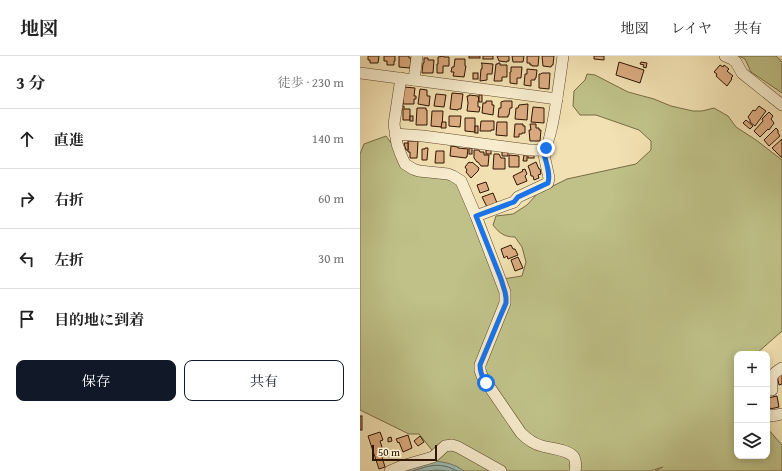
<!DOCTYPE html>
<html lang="ja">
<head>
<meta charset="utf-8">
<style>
	body { margin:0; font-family:"Gentium Book Plus","Noto Serif JP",serif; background:#f6f6f6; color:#222 }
	.controls { position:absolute; right:12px; bottom:12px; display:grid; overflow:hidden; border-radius:8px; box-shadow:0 2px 10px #0003 }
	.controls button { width:36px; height:36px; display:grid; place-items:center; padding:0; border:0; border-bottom:1px solid #e0e0e0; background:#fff; color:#222; font:20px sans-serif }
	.scale { position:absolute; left:12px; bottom:10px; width:65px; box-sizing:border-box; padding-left:4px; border:2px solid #301500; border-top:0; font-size:11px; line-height:14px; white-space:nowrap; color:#301500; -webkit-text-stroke:3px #f7eccd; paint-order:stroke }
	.stop { position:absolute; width:12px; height:12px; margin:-9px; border:3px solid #1a73e8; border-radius:50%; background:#fff }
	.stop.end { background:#1a73e8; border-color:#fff; box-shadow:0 1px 4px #0008 }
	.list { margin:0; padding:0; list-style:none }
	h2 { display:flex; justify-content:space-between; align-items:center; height:52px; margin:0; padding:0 16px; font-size:17px }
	h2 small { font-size:13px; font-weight:400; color:#767676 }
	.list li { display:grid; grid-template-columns:26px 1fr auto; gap:12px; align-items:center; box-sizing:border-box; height:60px; padding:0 16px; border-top:1px solid #e0e0e0 }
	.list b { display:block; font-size:15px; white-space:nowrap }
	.list em { font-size:13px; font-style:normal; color:#767676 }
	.actions { display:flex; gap:8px; padding:12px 16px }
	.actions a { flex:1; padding:9px 0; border:1px solid #111827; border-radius:8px; text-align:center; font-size:14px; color:#111827 }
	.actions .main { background:#111827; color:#fff }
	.icon { flex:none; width:22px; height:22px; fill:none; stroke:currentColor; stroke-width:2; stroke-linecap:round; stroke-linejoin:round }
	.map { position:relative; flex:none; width:422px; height:415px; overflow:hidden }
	header { display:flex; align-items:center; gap:24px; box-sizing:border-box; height:56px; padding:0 20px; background:#fff; border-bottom:1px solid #e0e0e0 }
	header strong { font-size:19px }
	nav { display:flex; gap:22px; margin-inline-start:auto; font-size:14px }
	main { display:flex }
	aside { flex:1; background:#fff }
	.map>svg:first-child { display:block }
	.green { fill:#bfc188; stroke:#786b44 }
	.water { fill:#9cbcb1; stroke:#71796a }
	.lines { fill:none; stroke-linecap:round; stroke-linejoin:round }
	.shore { stroke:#666858; stroke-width:1 }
	.building { fill:#dcac82; stroke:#301500 }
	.minor-casing { stroke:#60482c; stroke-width:12 }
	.minor { stroke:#f7eccd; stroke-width:11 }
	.route { stroke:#1a73e8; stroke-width:5 }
</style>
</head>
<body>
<header>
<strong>地図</strong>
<nav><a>地図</a><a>レイヤ</a><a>共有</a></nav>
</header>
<main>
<aside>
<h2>3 分<small>徒歩 · 230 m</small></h2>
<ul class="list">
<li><svg class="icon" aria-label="ahead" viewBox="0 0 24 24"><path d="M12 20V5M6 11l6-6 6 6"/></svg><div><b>直進</b></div><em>140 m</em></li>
<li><svg class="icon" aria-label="right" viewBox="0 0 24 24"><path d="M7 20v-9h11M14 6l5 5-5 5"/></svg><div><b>右折</b></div><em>60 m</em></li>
<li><svg class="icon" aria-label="left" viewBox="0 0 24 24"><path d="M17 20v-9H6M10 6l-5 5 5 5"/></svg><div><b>左折</b></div><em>30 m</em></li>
<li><svg class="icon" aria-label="arrive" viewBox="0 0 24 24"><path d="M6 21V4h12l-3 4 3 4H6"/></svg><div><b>目的地に到着</b></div></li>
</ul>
<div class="actions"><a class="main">保存</a><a>共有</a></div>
</aside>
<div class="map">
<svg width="422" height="415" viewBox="0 0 422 415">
	<rect width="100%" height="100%" fill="#f2e1b2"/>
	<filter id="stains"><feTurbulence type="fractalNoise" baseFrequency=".005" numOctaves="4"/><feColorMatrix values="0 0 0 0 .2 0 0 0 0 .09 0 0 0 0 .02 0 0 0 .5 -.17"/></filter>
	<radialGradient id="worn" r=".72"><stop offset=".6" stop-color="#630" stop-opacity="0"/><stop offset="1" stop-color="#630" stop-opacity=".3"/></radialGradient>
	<g class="green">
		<path d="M379 0H416L422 6V37L391 16 385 3Z"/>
		<path d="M227 18 235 19 268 36 294 43 311 50 333 55H342L354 52 368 60 376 71 396 84 422 104V275L396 298H377V400H407V372L422 389V415H295L303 411 290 415H145L99 390 75 398 59 378H49L0 354V98L4 88 26 80 48 110 101 125 143 223 162 220 166 206 162 191 155 181C145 181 140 178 133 169L136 160 153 158 167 149 177 138 207 123 276 108 291 94V85L279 74 236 59H220L213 50 214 35 225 24Z"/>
		<path d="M85 390 141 415H35Z"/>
	</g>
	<path class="water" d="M74 405C85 406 95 408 104 415H88L77 414 66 415H41Z"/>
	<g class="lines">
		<path class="shore" d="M53 415C70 409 81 406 97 415"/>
	</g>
	<g class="building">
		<path d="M8 0H19L18 7H10V4H8Z"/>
		<path d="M24 0H35V5H34V9H27V5H24Z"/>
		<path d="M39 0H49V2H51L50 12 39 11Z"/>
		<path d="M84 0V1H89V10H83V17H77V8H78V1Z"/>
		<rect x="109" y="0" width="11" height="2"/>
		<rect x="123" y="0" width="10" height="3"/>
		<path d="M137 0H149V5H147V6L139 5Z"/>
		<path d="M152 0H164L163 6H153Z"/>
		<path d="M167 0H179L178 10H172V9H170V7H167Z"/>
		<path d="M182 0H194L193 9H192L191 11 183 10Z"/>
		<path d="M234 0H244V4L234 3Z"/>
		<path d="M64 2H68V4H74L73 17H62L63 7H64Z"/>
		<path d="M95 3H105V10H106L104 21 93 20 94 16H91L92 11H94Z"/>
		<path d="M259 6 284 14 280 27 256 19Z"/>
		<path d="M281 6 287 7 286 12 283 11 284 9 280 8Z"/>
		<path d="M121 7 133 8 132 18H127V24L120 25 121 13H122V8Z"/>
		<path d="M138 7H140V9H147V21H142V25H134L136 8H138Z"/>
		<path d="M360 9 363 11 364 9 369 13 367 15 373 20 371 22 372 23 367 30 356 20 357 18 354 16Z"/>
		<path d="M151 11H162L161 22H157V28L150 27V16H151Z"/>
		<path d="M167 13 177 14 176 22H175V24H171V30L164 29 165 18H167Z"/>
		<rect x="113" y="17" width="5" height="6"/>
		<path d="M182 17H190L189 33 179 32V18H181Z"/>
		<path d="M44 31 55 32 54 40H56V43H54V48H43Z"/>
		<path d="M60 33 67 34V40H70L69 50 58 48Z"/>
		<path d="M92 37 103 38 101 53H98V54L90 53Z"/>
		<path d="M76 38 86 39 84 51 74 50Z"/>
		<path d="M109 39 118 40 119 44 118 45V51H120L119 56 107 55 108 47 107 40H109Z"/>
		<rect x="119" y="39" width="3" height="7"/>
		<path d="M126 45H132V49H134L133 59 122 57 123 47H126Z"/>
		<path d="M144 45H152V52H150L149 59H148V61H138L139 52H141V46Z"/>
		<path d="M168 48 167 64 155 63 156 52H158L159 49Z"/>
		<path d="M41 50H44V53H50V64H43V53H41Z"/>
		<path d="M399 50 406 55 395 70 390 66V64L388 61 393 54 395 55Z"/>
		<path d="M173 51 184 52V67L171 66Z"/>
		<path d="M57 52H66V54H67V69H56Z"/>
		<path d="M72 55H83L82 71 71 70Z"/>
		<path d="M409 56 413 60 411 63 414 67 409 74 408 73 400 81 394 75 403 65 402 63Z"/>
		<rect x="50" y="60" width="3" height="5"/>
		<path d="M89 60H101L100 71 89 70Z"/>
		<path d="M105 62H115V76L105 75Z"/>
		<path d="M386 64 393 70 390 73 383 67Z"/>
		<path d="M121 65H134V74H131V75H120Z"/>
		<path d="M82 66H86V72H81Z"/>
		<path d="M137 66H147V80L136 79Z"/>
		<path d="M155 68H163V70H165V77H162V78H159V81H154Z"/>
		<path d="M170 68H176V72H179V74H181L180 85H170L169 74H171Z"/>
		<rect x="115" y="70" width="3" height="7"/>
		<path d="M416 72 418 74V77L420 80 409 90 404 84Z"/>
		<path d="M422 83V102L412 92Z"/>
		<path d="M48 85H58L57 102H50V96H48Z"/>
		<path d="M44 87H48V94H46Z"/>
		<path d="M91 90 98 91V92L108 93 107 101H106V102L90 100Z"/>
		<path d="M65 92H68L67 104H62V93H65Z"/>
		<rect x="109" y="92" width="3" height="6"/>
		<path d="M114 94H119L120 96H124V99H129L128 110H121L118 106H117L114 102Z"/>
		<rect x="126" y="94" width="5" height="4"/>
		<path d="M76 95H84V107H75Z"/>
		<path d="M142 95 148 96V100H142Z"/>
		<path d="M134 98H139L141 102H145V113H133Z"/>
		<path d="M149 99 159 100V111H149Z"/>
		<path d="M164 99H167V105H163Z"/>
		<rect x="168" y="99" width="6" height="3"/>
		<path d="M109 106 111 107 112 106 119 112 118 115 111 122 106 116 107 114 105 111Z"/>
		<path d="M176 106 179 113H180L181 118 178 119 179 122 174 124 173 120H171L170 115 168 110Z"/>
		<path d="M165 113 167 118 165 120 167 125 157 129 153 120 163 115 162 114Z"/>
		<path d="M126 126 129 134 120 137 117 129Z"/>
		<path d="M133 137 137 147 127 151 122 141Z"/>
		<path d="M151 189 153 193H155L158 199 148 203 147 200 144 202 141 193Z"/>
		<path d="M158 201 163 212 155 215 151 204Z"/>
		<path d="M422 316V328L419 329 417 319Z"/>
		<path d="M417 340 419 351 410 353 408 342Z"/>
		<rect x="0" y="360" width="2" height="14"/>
		<path d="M20 376 23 384 20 385 24 397 21 398 25 411 19 413 8 380Z"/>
		<path d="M48 379 52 392 43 396 39 386 38 387 36 383Z"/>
		<path d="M60 380 64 386 58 390 54 385Z"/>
		<path d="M31 381 32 385 28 386V382Z"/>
	</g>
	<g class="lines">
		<defs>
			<g id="minor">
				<path d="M365 0 372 3 376 6 382 17 422 49"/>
				<path d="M0 17 197 43"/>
				<path d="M41 22 34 68 37 88 41 99 45 108 53 113 59 115 88 118 93 120 101 125 116 160 145 236V247L120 309V314L122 320 161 377C167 383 174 388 182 390 192 393 206 393 213 400 216 403 216 411 215 415"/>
				<path d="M54 24 57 0"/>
				<path d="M35 78 63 80 169 94C173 94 181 95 184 93 192 88 201 13 203 0"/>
				<path d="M116 160 154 146 158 141 188 127 189 122 183 94"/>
				<path d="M412 334C411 321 410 319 422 312"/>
				<path d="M407 358 412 360 422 358"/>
				<path d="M30 415 42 410 73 401 85 390 92 389 98 391 107 396 141 415"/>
			</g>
		</defs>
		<use href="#minor" class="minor-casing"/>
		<use href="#minor" class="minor"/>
	</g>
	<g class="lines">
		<path class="route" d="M126 327C122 321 120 316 120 309L140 261 146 247V242L145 236 141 223 116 160 154 146 158 141 188 127C191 117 185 104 183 94L186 92"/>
	</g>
	<rect width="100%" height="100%" filter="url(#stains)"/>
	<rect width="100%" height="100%" fill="url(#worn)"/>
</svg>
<div class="controls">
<button>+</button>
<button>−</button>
<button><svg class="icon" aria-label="layers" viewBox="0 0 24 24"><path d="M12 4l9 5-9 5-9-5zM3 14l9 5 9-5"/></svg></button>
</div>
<div class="scale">50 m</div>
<div class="stop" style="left:126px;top:327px"></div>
<div class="stop end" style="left:186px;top:92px"></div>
</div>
</main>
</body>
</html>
